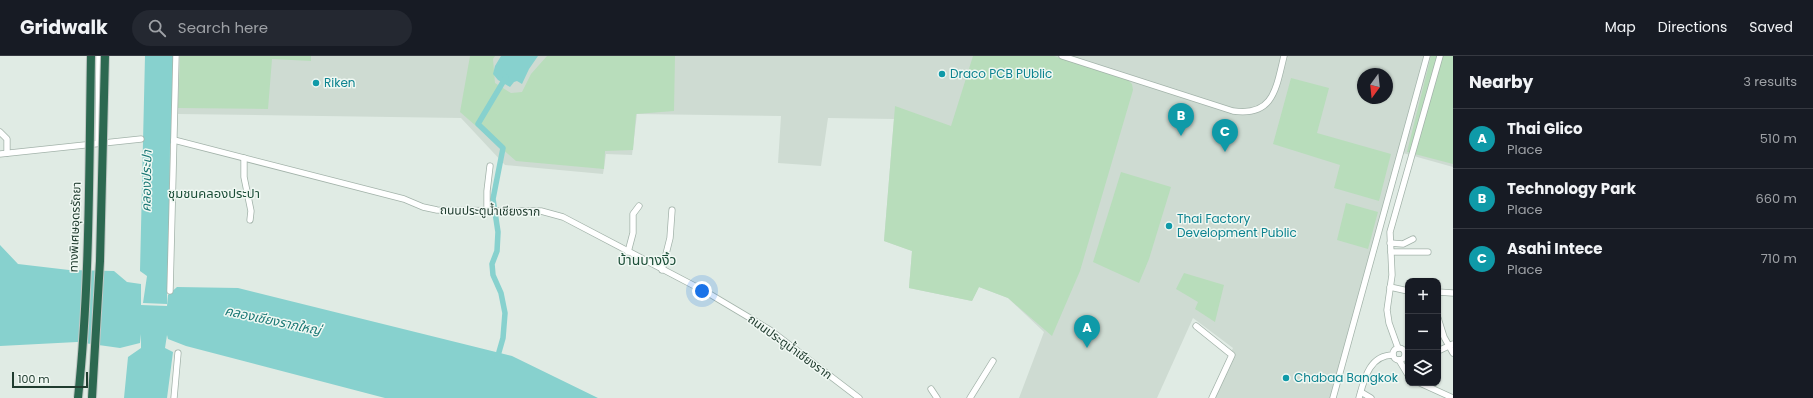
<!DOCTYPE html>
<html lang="en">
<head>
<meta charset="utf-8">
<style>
	body { margin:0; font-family:Poppins,"Noto Sans Thai",sans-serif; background:#242831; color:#f1f3f6 }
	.controls { position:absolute; right:12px; bottom:12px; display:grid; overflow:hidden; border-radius:8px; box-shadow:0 1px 3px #0004 }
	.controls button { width:36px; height:36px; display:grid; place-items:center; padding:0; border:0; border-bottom:1px solid #363941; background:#171b24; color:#f1f3f6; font:20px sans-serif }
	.compass { position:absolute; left:1357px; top:12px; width:36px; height:36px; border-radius:50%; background:#171b24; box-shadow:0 1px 3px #0004; rotate:195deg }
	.scale { position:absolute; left:12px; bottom:10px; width:76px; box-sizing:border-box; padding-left:4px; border:2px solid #203c2f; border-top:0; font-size:11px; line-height:14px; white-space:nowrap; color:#203c2f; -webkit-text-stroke:3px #f0f8f3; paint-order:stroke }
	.you { position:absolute; left:702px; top:235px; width:14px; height:14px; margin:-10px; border:3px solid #fff; border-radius:50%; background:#1a73e8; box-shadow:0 0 0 6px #1a73e833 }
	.badge { display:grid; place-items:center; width:26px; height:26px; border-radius:50%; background:#f45d55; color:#fff; font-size:13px; font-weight:700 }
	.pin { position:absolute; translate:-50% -33px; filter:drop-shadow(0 1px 2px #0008) }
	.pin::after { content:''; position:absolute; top:21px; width:14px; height:12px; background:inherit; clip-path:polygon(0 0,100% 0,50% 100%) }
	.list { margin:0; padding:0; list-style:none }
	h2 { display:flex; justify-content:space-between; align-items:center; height:52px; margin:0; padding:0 16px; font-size:17px }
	h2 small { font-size:13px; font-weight:400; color:#9ea1a6 }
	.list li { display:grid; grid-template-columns:26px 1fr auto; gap:12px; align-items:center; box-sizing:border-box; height:60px; padding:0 16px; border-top:1px solid #363941 }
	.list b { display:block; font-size:15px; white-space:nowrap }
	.list p { margin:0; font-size:13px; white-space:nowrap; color:#9ea1a6 }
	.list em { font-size:13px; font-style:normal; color:#9ea1a6 }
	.icon { flex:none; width:22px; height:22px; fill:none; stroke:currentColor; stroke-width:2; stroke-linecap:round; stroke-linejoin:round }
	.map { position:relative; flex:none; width:1453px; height:342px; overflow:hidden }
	header { display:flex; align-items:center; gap:24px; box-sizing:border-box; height:56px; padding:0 20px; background:#171b24; border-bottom:1px solid #363941 }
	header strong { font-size:19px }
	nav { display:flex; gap:22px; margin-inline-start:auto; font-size:14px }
	.search { width:280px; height:36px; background:#242831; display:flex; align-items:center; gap:10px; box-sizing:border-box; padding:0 14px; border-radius:22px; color:#9ea1a6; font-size:15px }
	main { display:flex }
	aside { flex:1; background:#171b24 }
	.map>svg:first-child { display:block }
	.built { fill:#cedbd2; fill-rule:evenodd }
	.green { fill:#b8ddbb }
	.water { fill:#87d1ce }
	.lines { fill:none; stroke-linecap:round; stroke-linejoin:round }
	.canal { stroke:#87d1ce; stroke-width:5.5 }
	.minor-casing { stroke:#a3b3aa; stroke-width:7 }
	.minor { stroke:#fff; stroke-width:5.5 }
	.highway-bridge-casing { stroke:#c1c8c5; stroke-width:10; stroke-linecap:butt }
	.highway-bridge { stroke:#2c6850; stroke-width:8 }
	.culture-dot { fill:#0f9aa8; stroke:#f0f8f3; stroke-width:1.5 }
	.labels { text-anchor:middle; stroke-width:3; stroke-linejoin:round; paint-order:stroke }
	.culture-label { font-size:12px; fill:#0d838f; stroke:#f0f8f3; text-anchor:start }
	.street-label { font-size:12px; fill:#203c2f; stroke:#f0f8f3 }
	.water-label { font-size:13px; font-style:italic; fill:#1a7875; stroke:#f0f8f3 }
	.neighbourhood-label { font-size:13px; fill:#1c4e38; stroke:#f0f8f3 }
	.quarter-label { font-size:14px; fill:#1c4e38; stroke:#f0f8f3 }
</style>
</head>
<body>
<header>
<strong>Gridwalk</strong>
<div class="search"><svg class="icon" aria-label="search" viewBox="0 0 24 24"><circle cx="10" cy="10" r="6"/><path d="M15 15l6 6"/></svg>Search here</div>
<nav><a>Map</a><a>Directions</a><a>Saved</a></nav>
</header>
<main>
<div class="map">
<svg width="1453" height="342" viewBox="0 0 1453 342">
	<rect width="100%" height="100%" fill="#e0ebe4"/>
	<path class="built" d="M180 0H1453V111L1403 97 1334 342H1210L1233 292 1193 262 1157 342H1019L1044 276 1008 242 979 231 972 245 909 232 912 195 884 185 894 63 828 62 821 110 778 107 781 60 637 58 632 99 606 98 603 118 505 109 461 62 178 58ZM1363 18H1387V42H1363Z"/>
	<g class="green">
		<path d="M180 0H311V5L272 3 268 53 178 52Z"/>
		<path d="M470 0H495L493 3 495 27 511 37 522 36 531 18 547 0H675L674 55 636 58 633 94 605 95 604 113 516 105 460 56Z"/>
		<path d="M973 0H1054L1127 23 1132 28 1133 34 1080 215 1052 280 1008 242 979 231 972 245 909 232 912 195 884 185 895 50 951 70Z"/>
		<path d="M1431 0H1453V108L1407 96Z"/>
		<path d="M1291 22 1329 32 1317 77 1391 98 1379 145 1334 132 1340 109 1273 88Z"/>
		<path d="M1121 116 1171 131 1149 203 1139 227 1093 206Z"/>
		<path d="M1346 147 1378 156 1368 193 1337 184Z"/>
		<path d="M1184 217 1224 229 1215 266 1195 253 1198 246 1176 233Z"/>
	</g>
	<g class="water">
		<path d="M145 0H173L172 86 170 88 169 221 167 228V248L143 247 147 220 140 215Z"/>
		<path d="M501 0H538L529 13 522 28 517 25 514 26 510 31 498 24 493 18 495 10Z"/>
		<path d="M0 189 18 208 69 214 114 215 127 226 141 228V249L167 250 168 239 177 231 238 232 512 300 598 342H385L186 290 168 283 167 279 165 292 173 296 167 342H124L128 301 141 292V278L140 287 120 292 77 286 0 290Z"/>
	</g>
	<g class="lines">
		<path class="canal" d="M497 303 503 282 505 257 501 237 493 219 492 208 497 195 498 176 493 143 503 92 478 68 506 21"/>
		<defs>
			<g id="minor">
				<path d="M1062 0 1233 55C1274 61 1276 32 1284 0"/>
				<path d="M0 76 7 83V97"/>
				<path d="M174 84 404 143 423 151 437 154 541 155 563 161 708 237 770 274 859 342"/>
				<path d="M98 87 99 0"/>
				<path d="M0 98 141 83"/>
				<path d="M244 102V121L251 155 250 164"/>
				<path d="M487 155V135L490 110"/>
				<path d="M1390 187 1403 188 1413 183"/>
				<path d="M628 196 633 177V158L639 150"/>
				<path d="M1391 196H1428"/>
				<path d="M662 214 670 182 672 154"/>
				<path d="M1390 231 1408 235"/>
				<path d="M170 235 176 0"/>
				<path d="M1438 236 1453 237"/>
				<path d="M1438 262 1444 281 1453 297"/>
				<path d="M1196 270 1232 299 1212 342"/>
				<circle cx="1399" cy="298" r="6"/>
				<path d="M1398 292 1389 267 1387 254 1392 219 1390 176 1440 0"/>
				<path d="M1438 295 1453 288"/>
				<path d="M1399 304 1408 319"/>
				<path d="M1420 327 1453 342"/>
				<path d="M931 333 937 342"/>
				<path d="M1361 336 1371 342"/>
				<path d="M174 342 178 297"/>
				<path d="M970 342 993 305"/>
				<path d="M1333 342 1427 0"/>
				<path d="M1359 342C1364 324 1369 299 1393 299"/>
			</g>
		</defs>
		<use href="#minor" class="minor-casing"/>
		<use href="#minor" class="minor"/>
		<defs>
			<g id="highway-bridge">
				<path d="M78 342C90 229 89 114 91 0"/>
				<path d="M92 342 100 205 105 0"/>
			</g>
		</defs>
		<use href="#highway-bridge" class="highway-bridge-casing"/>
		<use href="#highway-bridge" class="highway-bridge"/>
	</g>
	<g class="culture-dot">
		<circle cx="942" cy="18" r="4"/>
		<circle cx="316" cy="27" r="4"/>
		<circle cx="1169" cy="170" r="4"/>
		<circle cx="1286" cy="322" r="4"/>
	</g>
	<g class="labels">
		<g class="culture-label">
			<text x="950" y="22">Draco PCB PUblic</text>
			<text x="324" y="31">Riken</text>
			<text x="1177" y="167">Thai Factory<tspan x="1177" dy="14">Development Public</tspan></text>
			<text x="1294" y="326">Chabaa Bangkok</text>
		</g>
		<g class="street-label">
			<text transform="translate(490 155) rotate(1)" y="4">ถนนประตูน้ำเชียงราก</text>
			<text transform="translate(75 171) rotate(-88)" y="4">ทางพิเศษอุดรรัถยา</text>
			<text transform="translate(790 291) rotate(36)" y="4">ถนนประตูน้ำเชียงราก</text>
		</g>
		<g class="water-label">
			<text transform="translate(146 125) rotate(-89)" y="5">คลองประปา</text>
			<text transform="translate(273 264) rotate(12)" y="5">คลองเชียงรากใหญ่</text>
		</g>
		<g class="neighbourhood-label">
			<text x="214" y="142">ชุมชนคลองประปา</text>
		</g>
		<g class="quarter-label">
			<text x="647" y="209">บ้านบางงิ้ว</text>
		</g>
	</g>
</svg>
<div class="controls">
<button>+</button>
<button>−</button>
<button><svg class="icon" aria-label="layers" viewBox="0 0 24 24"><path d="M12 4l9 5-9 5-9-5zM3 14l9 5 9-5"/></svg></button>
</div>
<svg class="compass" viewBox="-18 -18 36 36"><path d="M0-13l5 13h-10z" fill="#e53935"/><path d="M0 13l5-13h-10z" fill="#9ea1a6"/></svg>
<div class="scale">100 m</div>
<div class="you"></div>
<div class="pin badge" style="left:1087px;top:292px;background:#0f9aa8">A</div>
<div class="pin badge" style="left:1181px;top:80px;background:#0f9aa8">B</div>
<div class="pin badge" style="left:1225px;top:96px;background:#0f9aa8">C</div>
</div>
<aside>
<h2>Nearby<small>3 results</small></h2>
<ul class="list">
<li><span class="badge" style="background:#0f9aa8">A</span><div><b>Thai Glico</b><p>Place</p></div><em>510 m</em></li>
<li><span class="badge" style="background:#0f9aa8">B</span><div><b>Technology Park</b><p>Place</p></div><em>660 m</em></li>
<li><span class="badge" style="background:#0f9aa8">C</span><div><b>Asahi Intece</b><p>Place</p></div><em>710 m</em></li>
</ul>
</aside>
</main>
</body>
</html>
